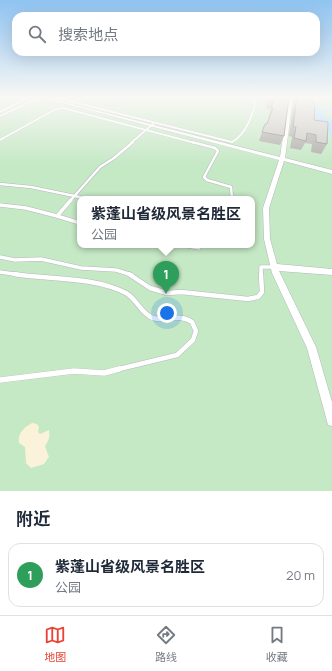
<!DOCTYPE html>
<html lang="zh">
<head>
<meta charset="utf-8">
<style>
	body { margin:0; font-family:Manrope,"Noto Sans SC",sans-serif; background:#f2f2f3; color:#1f2937 }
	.you { position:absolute; left:167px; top:313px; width:14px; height:14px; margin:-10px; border:3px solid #fff; border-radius:50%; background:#1a73e8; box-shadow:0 0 0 6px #1a73e833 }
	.badge { display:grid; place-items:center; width:26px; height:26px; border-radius:50%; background:#ea4335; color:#fff; font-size:13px; font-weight:700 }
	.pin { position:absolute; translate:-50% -33px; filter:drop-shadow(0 1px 2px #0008) }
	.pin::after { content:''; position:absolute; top:21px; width:14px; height:12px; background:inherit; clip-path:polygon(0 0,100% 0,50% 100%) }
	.popup { position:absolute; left:77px; top:196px; width:178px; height:52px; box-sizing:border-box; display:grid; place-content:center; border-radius:8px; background:#fff; filter:drop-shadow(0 1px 3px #0005); font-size:13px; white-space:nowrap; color:#747a83 }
	.popup b { font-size:15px; color:#1f2937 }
	.popup::after { content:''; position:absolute; left:50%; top:100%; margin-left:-8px; border:8px solid transparent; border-top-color:#fff }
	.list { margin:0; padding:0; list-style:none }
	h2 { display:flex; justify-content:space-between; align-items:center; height:52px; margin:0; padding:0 16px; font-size:17px }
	h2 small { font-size:13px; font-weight:400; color:#747a83 }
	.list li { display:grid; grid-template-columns:26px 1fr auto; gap:12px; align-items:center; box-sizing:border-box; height:64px; margin:0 8px 8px; padding:0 8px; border:1px solid #e0e1e3; border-radius:12px }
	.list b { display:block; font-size:15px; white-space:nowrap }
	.list p { margin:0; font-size:13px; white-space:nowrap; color:#747a83 }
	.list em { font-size:13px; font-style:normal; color:#747a83 }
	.icon { flex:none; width:22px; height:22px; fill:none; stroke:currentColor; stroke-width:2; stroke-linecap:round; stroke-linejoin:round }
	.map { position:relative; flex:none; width:332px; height:491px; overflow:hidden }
	.search { position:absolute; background:#fff; box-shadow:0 4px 16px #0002; left:12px; right:12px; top:12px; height:44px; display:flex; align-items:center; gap:10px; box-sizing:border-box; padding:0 14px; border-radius:12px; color:#747a83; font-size:15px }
	.sheet { height:124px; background:#fff }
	nav { display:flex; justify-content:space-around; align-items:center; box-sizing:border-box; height:56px; border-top:1px solid #e0e1e3; background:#fff; font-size:11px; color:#747a83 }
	nav a { display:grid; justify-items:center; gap:2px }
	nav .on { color:#ea4335 }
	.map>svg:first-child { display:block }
	.green { fill:#c5e8c5; fill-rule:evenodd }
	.sand { fill:#fbf3d9 }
	.water { fill:#aadaff }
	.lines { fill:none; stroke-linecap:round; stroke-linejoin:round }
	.lane-far4-casing { stroke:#b5b8bc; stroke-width:2.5 }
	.lane-far3-casing { stroke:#b5b8bc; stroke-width:3.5 }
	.lane-far2-casing { stroke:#b5b8bc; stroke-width:4.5 }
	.lane-far1-casing { stroke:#b5b8bc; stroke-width:5.5 }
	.lane-casing { stroke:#b5b8bc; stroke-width:6 }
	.street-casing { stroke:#b5b8bc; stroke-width:1 }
	.lane-far4 { stroke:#fff; stroke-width:2 }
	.lane-far3 { stroke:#fff; stroke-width:2.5 }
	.lane-far2 { stroke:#fff; stroke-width:3.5 }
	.lane-far1 { stroke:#fff; stroke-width:4.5 }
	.lane { stroke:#fff; stroke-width:5.5 }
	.street { fill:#fff; fill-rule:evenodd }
	.wall { fill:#afaea9 }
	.building { fill:#cccac5; stroke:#8f8d8a }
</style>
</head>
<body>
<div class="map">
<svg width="332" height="491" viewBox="0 0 332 491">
	<rect width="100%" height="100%" fill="#f1efe8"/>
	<path class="green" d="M0 97H332V491H0ZM80 199H252V245H80Z"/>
	<path class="sand" d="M32 423 37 424 39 427 38 432 40 434 49 430C50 437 49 440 45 446L49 457 44 464 31 468 26 463 25 447 19 443C17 434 24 427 32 423Z"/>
	<path class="water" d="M311 100C317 107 321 110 331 111L332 109 330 107 332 106V112L322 113 332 120V148L331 134 314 117Z"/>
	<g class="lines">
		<defs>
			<g id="lane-far4">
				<path d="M53 97 232 142C247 134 253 113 257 97"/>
				<path d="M0 112 25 99 21 97"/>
				<path d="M0 116 40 97"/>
				<path d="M0 140 56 109 63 108 195 143"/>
				<path d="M131 143 153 124"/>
			</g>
			<g id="lane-far3">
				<path d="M192 142 215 148 218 151 204 177 207 180 231 187 232 199"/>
				<path d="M0 184 31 187 89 199"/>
				<path d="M70 201 100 167 114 158 133 142"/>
			</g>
			<g id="lane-far2">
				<path d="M71 200 57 216 80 223"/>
				<path d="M0 205 26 208 57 216"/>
				<path d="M183 245 199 248"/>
				<path d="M0 257 15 260 41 259 81 268 116 270 132 275"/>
				<path d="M0 272 21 275"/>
				<path d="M261 275V267H274"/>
			</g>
			<g id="lane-far1">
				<path d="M14 274C50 280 92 276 126 293 137 299 141 314 153 318 166 322 180 313 192 322L196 331 193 340 177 355 115 370"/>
				<path d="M129 274 150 288 167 293 181 292 248 299 258 297 262 292 261 274"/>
			</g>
			<path id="lane" d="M0 380 74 371 104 373 119 369"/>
			<path id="street" d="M39 97H44L280 157 289 97H293L285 158 332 170V174L284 161 269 208 270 239 277 264 332 269V275L279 271 316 347 332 402V426L328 425 327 421 307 348 272 273 264 239 263 208 279 160Z"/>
		</defs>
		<use href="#lane-far4" class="lane-far4-casing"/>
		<use href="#lane-far3" class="lane-far3-casing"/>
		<use href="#lane-far2" class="lane-far2-casing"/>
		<use href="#lane-far1" class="lane-far1-casing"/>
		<use href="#lane" class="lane-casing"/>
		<use href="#street" class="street-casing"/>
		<use href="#lane-far4" class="lane-far4"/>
		<use href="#lane-far3" class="lane-far3"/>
		<use href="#lane-far2" class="lane-far2"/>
		<use href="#lane-far1" class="lane-far1"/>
		<use href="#lane" class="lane"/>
		<use href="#street" class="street"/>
	</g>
	<g class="wall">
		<path d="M267 97H289L284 136 280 145 259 141 262 132 267 124 269 117H268L271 109 266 108 268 99H266Z"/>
		<path d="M295 97H313L312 103 314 120 327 144 321 154 311 152 312 144 305 143 301 150 290 148 292 137 289 136 294 99Z"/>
	</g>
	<g class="building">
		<path d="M269 97H289L284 136 262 132 265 124H267L273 108H271L273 101 268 100Z"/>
		<path d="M297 97H313L312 103H315L314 120 328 122 327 144 316 142V135L307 133 306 141 294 138 296 127H293Z"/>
	</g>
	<linearGradient id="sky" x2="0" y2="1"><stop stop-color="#8fc3f1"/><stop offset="0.59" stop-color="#f9f8f5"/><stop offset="1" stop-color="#f9f8f5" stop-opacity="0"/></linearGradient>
	<rect width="332" height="165" fill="url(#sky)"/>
</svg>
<div class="you"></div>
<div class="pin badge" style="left:166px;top:294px;background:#2e9e5b">1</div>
<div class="popup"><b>紫蓬山省级风景名胜区</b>公园</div>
<div class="search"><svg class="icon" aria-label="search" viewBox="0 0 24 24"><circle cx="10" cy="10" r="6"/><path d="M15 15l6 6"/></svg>搜索地点</div>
</div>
<section class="sheet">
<h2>附近<small></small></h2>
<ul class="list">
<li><span class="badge" style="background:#2e9e5b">1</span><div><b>紫蓬山省级风景名胜区</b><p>公园</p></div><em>20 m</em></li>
</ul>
</section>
<nav>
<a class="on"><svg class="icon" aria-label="map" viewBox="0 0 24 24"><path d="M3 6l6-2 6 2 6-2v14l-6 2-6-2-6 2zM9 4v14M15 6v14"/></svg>地图</a>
<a><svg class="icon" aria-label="directions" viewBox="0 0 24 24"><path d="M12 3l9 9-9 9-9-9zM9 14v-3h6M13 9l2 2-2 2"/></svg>路线</a>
<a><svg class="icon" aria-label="saved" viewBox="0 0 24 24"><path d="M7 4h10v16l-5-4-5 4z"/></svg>收藏</a>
</nav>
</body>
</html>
